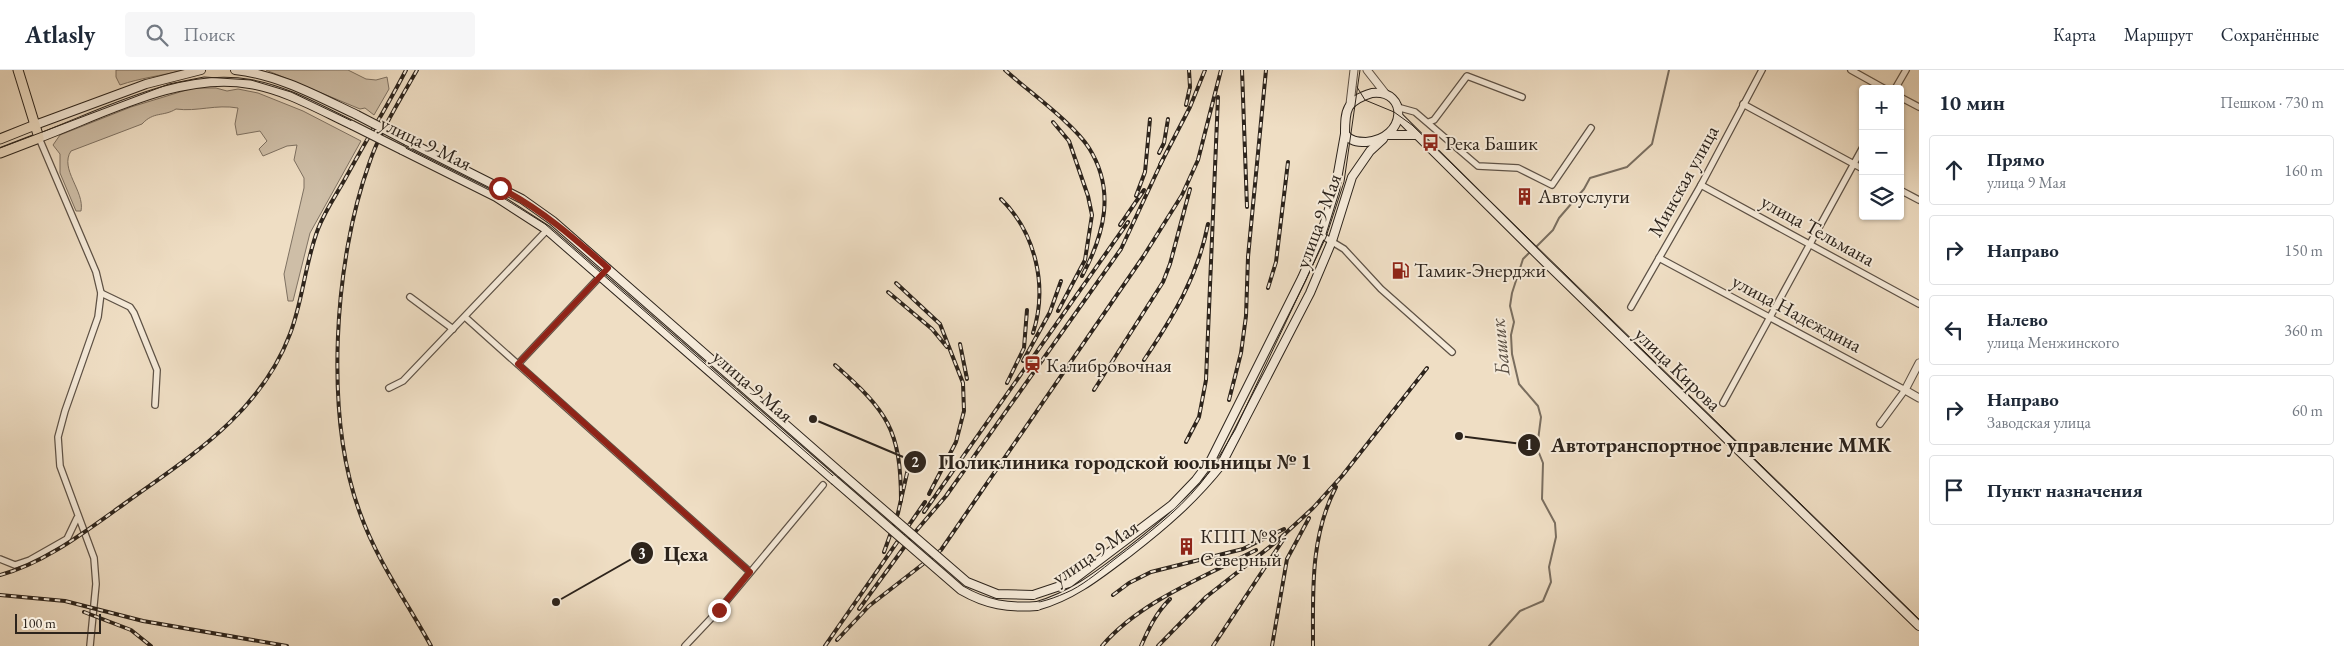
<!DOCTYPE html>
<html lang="ru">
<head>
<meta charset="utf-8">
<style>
	body { margin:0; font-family:"EB Garamond",serif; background:#f6f6f7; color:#1f2937 }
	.controls { position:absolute; right:15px; top:15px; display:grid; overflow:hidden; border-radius:5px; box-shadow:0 1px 4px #0004 }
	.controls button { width:45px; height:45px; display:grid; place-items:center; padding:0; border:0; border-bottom:1px solid #e0e1e3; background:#fff; color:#1f2937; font:25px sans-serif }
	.scale { position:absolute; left:15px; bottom:12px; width:86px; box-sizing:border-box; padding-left:5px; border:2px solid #2d241c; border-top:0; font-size:14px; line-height:18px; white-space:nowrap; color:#2d241c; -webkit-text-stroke:4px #f5ead9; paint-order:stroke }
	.stop { position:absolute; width:15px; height:15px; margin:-11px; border:4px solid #8f2418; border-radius:50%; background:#fff }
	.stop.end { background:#8f2418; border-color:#fff; box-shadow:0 1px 5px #0008 }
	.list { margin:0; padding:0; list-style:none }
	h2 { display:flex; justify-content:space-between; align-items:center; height:65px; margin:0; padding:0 20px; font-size:21px }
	h2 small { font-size:16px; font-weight:400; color:#747a83 }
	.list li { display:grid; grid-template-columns:32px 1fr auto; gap:15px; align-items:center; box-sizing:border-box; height:70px; margin:0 10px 10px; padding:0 10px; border:1px solid #e0e1e3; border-radius:5px }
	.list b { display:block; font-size:19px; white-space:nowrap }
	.list p { margin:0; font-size:16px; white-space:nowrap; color:#747a83 }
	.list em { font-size:16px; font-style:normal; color:#747a83 }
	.icon { flex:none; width:28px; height:28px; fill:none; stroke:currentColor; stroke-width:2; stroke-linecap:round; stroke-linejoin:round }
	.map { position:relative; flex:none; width:1919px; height:576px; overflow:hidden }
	header { display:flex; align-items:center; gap:30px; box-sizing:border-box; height:70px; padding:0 25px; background:#fff; border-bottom:1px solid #e0e1e3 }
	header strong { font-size:24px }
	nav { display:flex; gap:28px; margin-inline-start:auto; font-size:18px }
	.search { width:350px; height:45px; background:#f6f6f7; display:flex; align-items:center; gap:12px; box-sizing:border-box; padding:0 18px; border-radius:5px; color:#747a83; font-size:19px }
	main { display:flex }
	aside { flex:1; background:#fff }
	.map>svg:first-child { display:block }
	.green { fill:#cebea7; stroke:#7e7162 }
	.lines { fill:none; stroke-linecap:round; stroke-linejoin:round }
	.stream { stroke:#7a6e5f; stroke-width:2 }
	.minor-casing { stroke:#5e5246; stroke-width:8 }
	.tertiary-casing { stroke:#5e5246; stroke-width:9 }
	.secondary-casing { stroke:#2d241c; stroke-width:10 }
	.primary-casing { stroke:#2d241c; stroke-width:11 }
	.minor { stroke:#f5ead9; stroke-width:5.5 }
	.tertiary { stroke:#f5ead9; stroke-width:7 }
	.secondary { stroke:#f5ead9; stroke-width:8 }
	.primary { stroke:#efdec4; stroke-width:9 }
	.tram { stroke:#2d241c; stroke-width:1 }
	.rail-casing { stroke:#2d241c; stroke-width:4 }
	.rail { stroke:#f5ead9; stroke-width:2; stroke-dasharray:5.5; stroke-linecap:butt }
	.secondary-bridge-casing { stroke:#2d241c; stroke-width:10; stroke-linecap:butt }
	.secondary-bridge { stroke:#f5ead9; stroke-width:8 }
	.route { stroke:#8f2418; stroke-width:6 }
	.labels { text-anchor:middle; stroke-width:4; stroke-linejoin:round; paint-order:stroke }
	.street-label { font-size:20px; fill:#2d241c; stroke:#f5ead9 }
	.poi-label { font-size:20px; fill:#2d241c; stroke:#f5ead9; text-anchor:start }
	.water-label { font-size:21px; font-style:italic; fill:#5a4f43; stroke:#f5ead9 }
	.leader { fill:none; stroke:#2d241c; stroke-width:2 }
	.callout-dot { fill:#2d241c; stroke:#f5ead9; stroke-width:2 }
	.mark-label { font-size:15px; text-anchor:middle; font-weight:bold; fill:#fff }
	.callout-label { font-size:21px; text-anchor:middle; font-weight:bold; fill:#2d241c; stroke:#f5ead9; stroke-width:4; stroke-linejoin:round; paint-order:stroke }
</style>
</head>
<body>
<header>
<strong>Atlasly</strong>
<div class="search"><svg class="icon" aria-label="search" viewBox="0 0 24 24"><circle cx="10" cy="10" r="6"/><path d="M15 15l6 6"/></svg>Поиск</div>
<nav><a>Карта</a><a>Маршрут</a><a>Сохранённые</a></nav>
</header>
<main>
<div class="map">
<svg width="1919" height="576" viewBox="0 0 1919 576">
	<rect width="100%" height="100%" fill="#efdec4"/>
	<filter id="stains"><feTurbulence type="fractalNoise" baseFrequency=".004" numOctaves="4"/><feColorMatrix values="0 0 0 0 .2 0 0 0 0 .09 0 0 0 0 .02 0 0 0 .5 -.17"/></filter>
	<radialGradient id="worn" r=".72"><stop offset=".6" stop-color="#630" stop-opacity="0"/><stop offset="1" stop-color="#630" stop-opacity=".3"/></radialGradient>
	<g class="green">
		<path d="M116 0H183C161 6 140 8 120 15L116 7Z"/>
		<path d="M266 0H348L366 9 376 10 387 7 389 19 374 45 365 38 360 39Z"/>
		<path d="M193 18H216L227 21 238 19 258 23 303 41 361 71 310 163 293 231H288L284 204 304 118V108L294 90 297 75 287 76 263 86 259 79 267 71 260 61 237 65 235 54 238 38C216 34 197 42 176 39 163 47 154 41 142 54L71 81C59 99 85 121 81 141H76L60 103V84L53 75 60 65 131 37Z"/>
	</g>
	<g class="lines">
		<g class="stream">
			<path d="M1534 179 1553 160 1559 148 1584 119 1590 108 1627 97 1652 74 1669 0"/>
			<path d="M1489 576 1520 541 1543 531 1551 512 1549 497 1556 467 1555 453 1542 429 1543 393 1537 378 1541 347 1538 336 1519 314 1512 284 1511 265 1514 252 1510 236 1512 223 1523 189 1530 182"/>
		</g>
		<defs>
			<g id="minor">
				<path d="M1851 0 1885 19"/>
				<path d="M1895 19 1906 0"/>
				<path d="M1900 27 1919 37"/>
				<path d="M1743 34 1863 99"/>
				<path d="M1397 37 1415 42 1478 96 1518 98 1552 115 1591 58"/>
				<path d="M1429 52 1434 50 1467 6 1522 27"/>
				<path d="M39 68 96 202 101 223 98 247 65 341 58 367 60 396 94 488 96 514 90 576"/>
				<path d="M1701 115 1919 234"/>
				<path d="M1900 120 1919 130"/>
				<path d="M1321 165 1344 179 1381 219 1452 282"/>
				<path d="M1659 188 1905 320 1880 354"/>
				<path d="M101 223 130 237 134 243 157 300 155 335"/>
				<path d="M410 227 453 259"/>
				<path d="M1631 237 1701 115 1762 0"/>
				<path d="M465 247 750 502"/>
				<path d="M518 294 608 198"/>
				<path d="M389 318 403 311 547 160"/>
				<path d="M1723 333 1863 77"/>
				<path d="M0 489 15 495 30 490 67 469 77 448"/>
				<path d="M685 576 719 540 823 415"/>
			</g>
			<g id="tertiary">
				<path d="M1367 0 1385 23"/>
				<path d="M1350 34 1354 0"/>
				<path d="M1919 293 1905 320 1919 328"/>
			</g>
			<g id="secondary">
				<path d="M235 0C279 5 317 26 357 45"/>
				<path d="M1372 23C1409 19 1407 69 1366 72 1357 72 1350 71 1345 64 1345 39 1346 31 1372 23Z"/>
				<path d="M1399 47 1545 192 1919 556"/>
				<path d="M35 55 146 14 201 0"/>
				<path d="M1389 65H1415"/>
				<path d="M39 68C103 44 182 1 250 14 286 20 320 40 352 55"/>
				<path d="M407 71 522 129 553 151 841 403"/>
				<path d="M402 80 496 127 547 160 834 410"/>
				<path d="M1033 525 1069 513 1172 435 1196 410 1211 390 1302 208 1321 165 1335 120 1345 64"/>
				<path d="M1037 536C1073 526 1100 504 1129 482 1164 455 1194 429 1221 395L1310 223 1332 171 1352 107 1370 81 1383 69"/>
			</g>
			<g id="primary">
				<path d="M0 69 35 55"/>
				<path d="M0 83 39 68 18 0"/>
			</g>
		</defs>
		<use href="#minor" class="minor-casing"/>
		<use href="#tertiary" class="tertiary-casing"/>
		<use href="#secondary" class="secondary-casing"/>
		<use href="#primary" class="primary-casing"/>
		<use href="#minor" class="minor"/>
		<use href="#tertiary" class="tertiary"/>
		<use href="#secondary" class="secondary"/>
		<use href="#primary" class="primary"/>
		<g class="tram">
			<path d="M1357 17 1365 30 1394 42 1412 55 1919 549"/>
			<path d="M0 78 169 14 204 7 251 10 291 22 354 52 497 124 545 154 951 509C972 524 994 536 1021 534 1039 534 1055 528 1072 520 1087 512 1101 500 1115 489 1145 466 1176 443 1200 414 1214 397 1224 378 1235 360L1326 167 1344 112 1360 0"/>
		</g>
		<defs>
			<g id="rail">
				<path d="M417 0C400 30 380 61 369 94 334 191 324 346 360 443 377 491 407 532 431 576"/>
				<path d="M1005 0C1028 21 1073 53 1089 78 1116 121 1104 165 1082 206"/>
				<path d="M1242 0 1247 137"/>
				<path d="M1186 35 1190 17 1189 0"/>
				<path d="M1053 52 1069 71 1088 126 1092 145 1085 190 1058 241"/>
				<path d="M1159 83 1164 73 1168 49"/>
				<path d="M1160 95 1190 37 1205 0"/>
				<path d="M1136 126 1145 102 1150 49"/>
				<path d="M1001 129C1036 163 1048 217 1033 263"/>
				<path d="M1120 155 1144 120"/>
				<path d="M896 213 940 254 963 313 964 341 956 372 929 424"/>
				<path d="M1268 218 1276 192 1288 92"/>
				<path d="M888 222 932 259 947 277"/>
				<path d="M960 274 967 309"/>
				<path d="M1144 290C1173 247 1198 206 1208 154"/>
				<path d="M1023 291 1050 242 1061 211"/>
				<path d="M835 295C887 341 901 359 901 431"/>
				<path d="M1007 313 1024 278 1027 240"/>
				<path d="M1094 320 1163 212 1170 194 1190 119"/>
				<path d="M1229 330 1241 283 1246 246 1248 187 1266 0"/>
				<path d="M1186 372 1199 347 1206 310 1218 27"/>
				<path d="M924 442 1128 152"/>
				<path d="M884 482 898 443 910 390"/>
				<path d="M0 505C45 493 86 461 124 434 189 387 260 344 290 264 303 230 305 193 318 159 325 141 336 125 345 109 365 72 387 37 406 0"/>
				<path d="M0 525 65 531 143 551 287 576"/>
				<path d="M1113 525 1129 513 1151 502 1243 479 1284 459"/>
				<path d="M859 539 916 461 946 426 1121 179 1163 89"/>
				<path d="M84 542 131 560 151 576"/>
				<path d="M837 570 869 536 941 480 1143 187 1182 125 1198 90 1221 0"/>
				<path d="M825 576 925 432"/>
				<path d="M1102 576C1139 532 1206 506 1256 480"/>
				<path d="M1141 576C1149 558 1156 543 1170 529"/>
				<path d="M1158 576 1206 527 1276 472 1313 438 1342 406 1427 298"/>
				<path d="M1213 576 1283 470"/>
				<path d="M1272 576 1287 489 1309 448"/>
				<path d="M1313 576C1313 521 1310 467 1336 417"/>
			</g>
		</defs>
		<use href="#rail" class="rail-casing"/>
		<use href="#rail" class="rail"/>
		<defs>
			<g id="secondary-bridge">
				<path d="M357 45 407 71"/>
				<path d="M352 55 402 80"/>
				<path d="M841 403 967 512 997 524 1033 525"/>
				<path d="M834 410 961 520C987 535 1008 538 1037 536"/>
			</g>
		</defs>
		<use href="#secondary-bridge" class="secondary-bridge-casing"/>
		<use href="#secondary-bridge" class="secondary-bridge"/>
	</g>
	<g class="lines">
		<path class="route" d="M500 118C541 139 574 168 608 198L518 294 750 502 719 540"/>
	</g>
	<defs>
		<symbol id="bus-bare" viewBox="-9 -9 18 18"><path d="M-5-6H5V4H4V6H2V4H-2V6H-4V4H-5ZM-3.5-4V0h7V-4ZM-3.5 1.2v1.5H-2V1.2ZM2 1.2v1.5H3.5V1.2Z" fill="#8f2418" stroke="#f5ead9" stroke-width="2.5" paint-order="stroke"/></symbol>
		<symbol id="building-bare" viewBox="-9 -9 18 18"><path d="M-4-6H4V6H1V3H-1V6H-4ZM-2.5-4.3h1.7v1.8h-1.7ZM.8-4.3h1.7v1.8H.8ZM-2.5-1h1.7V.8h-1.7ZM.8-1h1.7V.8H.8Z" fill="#8f2418" stroke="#f5ead9" stroke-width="2.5" paint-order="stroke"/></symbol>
		<symbol id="fuel-bare" viewBox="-9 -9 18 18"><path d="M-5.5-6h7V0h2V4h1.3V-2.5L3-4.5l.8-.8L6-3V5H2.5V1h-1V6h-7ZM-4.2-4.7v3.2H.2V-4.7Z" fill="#8f2418" stroke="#f5ead9" stroke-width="2.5" paint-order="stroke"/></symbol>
		<symbol id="station-bare" viewBox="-9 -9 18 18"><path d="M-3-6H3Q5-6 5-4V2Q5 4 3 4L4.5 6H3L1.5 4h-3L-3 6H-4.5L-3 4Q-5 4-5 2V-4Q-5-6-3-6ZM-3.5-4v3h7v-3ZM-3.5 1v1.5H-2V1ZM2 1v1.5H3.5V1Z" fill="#8f2418" stroke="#f5ead9" stroke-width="2.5" paint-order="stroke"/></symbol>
	</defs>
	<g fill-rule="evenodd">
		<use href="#bus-bare" x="1418" y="60" width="25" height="25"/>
		<use href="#building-bare" x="1512" y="114" width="25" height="25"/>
		<use href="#fuel-bare" x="1388" y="188" width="25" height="25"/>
		<use href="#station-bare" x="1020" y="282" width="25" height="25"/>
		<use href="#building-bare" x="1174" y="464" width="25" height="25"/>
	</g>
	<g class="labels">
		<g class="street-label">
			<text transform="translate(426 73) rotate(26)" y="7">улица 9 Мая</text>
			<text transform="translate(1683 111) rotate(-61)" y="7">Минская улица</text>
			<text transform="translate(1318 151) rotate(-70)" y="7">улица 9 Мая</text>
			<text transform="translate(1818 160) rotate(29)" y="7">улица Тельмана</text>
			<text transform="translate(1797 243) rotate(28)" y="7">улица Надеждина</text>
			<text transform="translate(1678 299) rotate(44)" y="7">улица Кирова</text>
			<text transform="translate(753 316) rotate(41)" y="7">улица 9 Мая</text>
			<text transform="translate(1095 482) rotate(-34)" y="7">улица 9 Мая</text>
		</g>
		<g class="poi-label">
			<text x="1445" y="80">Река Башик</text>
			<text x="1538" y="133">Автоуслуги</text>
			<text x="1414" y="207">Тамик-Энерджи</text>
			<text x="1046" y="302">Калибровочная</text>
			<text x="1200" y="473">КПП №8 -<tspan x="1200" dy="23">Северный</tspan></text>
		</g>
		<g class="water-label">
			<text transform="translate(1500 277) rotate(-95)" y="7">Башик</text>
		</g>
	</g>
	<path class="leader" d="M1459 366L1529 375M813 349L915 392M556 532L642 483"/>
	<g class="callout-dot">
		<circle cx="1459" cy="366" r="5"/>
		<circle cx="813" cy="349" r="5"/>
		<circle cx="556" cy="532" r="5"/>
		<circle cx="1529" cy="375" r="12"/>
		<circle cx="915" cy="392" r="12"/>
		<circle cx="642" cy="483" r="12"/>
	</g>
	<g class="mark-label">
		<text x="1529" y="380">1</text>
		<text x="915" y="397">2</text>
		<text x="642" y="489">3</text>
	</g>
	<g class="callout-label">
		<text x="1721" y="382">Автотранспортное управление ММК</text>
		<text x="1125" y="399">Поликлиника городской юольницы № 1</text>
		<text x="686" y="491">Цеха</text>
	</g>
	<rect width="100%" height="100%" filter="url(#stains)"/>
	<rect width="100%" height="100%" fill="url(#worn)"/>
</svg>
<div class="controls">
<button>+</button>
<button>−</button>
<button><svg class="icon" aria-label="layers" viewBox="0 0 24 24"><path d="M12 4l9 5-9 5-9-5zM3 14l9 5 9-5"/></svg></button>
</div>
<div class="scale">100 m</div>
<div class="stop" style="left:500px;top:118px"></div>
<div class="stop end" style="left:719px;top:540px"></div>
</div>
<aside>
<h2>10 мин<small>Пешком · 730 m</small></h2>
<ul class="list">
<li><svg class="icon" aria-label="ahead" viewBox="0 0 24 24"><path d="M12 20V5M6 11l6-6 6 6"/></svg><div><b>Прямо</b><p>улица 9 Мая</p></div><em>160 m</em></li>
<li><svg class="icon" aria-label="right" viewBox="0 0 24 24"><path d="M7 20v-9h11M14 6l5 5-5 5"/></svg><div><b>Направо</b></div><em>150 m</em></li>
<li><svg class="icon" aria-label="left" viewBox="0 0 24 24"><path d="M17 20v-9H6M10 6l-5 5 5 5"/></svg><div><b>Налево</b><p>улица Менжинского</p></div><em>360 m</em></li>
<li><svg class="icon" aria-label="right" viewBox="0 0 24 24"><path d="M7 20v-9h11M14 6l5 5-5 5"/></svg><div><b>Направо</b><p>Заводская улица</p></div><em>60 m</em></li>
<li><svg class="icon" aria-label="arrive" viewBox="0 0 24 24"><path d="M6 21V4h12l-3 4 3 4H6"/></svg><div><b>Пункт назначения</b></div></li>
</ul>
</aside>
</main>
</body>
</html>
